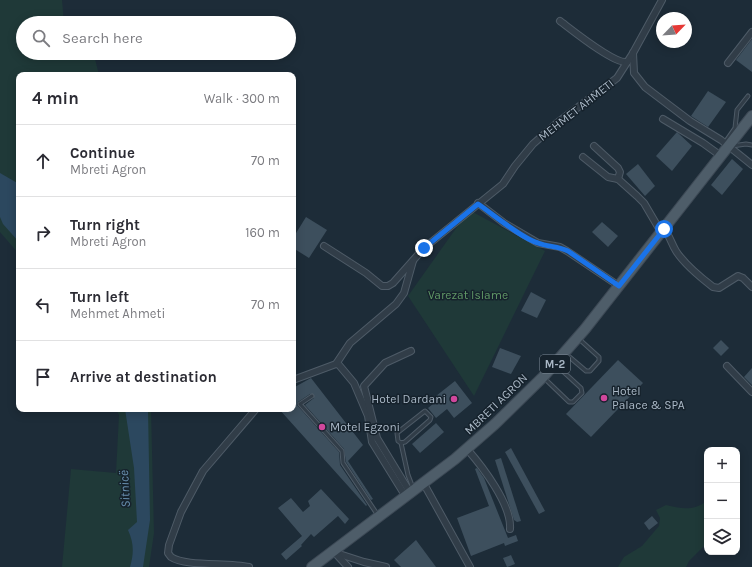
<!DOCTYPE html>
<html lang="en">
<head>
<meta charset="utf-8">
<style>
	body { margin:0; font-family:Karla,sans-serif; background:#f2f2f3; color:#2b2b33 }
	.controls { position:absolute; right:12px; bottom:12px; display:grid; overflow:hidden; border-radius:8px; box-shadow:0 2px 10px #0003 }
	.controls button { width:36px; height:36px; display:grid; place-items:center; padding:0; border:0; border-bottom:1px solid #e1e1e2; background:#fff; color:#2b2b33; font:20px sans-serif }
	.compass { position:absolute; left:656px; top:12px; width:36px; height:36px; border-radius:50%; background:#fff; box-shadow:0 2px 10px #0003; rotate:65deg }
	.stop { position:absolute; width:12px; height:12px; margin:-9px; border:3px solid #1a73e8; border-radius:50%; background:#fff }
	.stop.end { background:#1a73e8; border-color:#fff; box-shadow:0 1px 4px #0008 }
	.list { margin:0; padding:0; list-style:none }
	h2 { display:flex; justify-content:space-between; align-items:center; height:52px; margin:0; padding:0 16px; font-size:17px }
	h2 small { font-size:13px; font-weight:400; color:#7c7c81 }
	.list li { display:grid; grid-template-columns:26px 1fr auto; gap:12px; align-items:center; box-sizing:border-box; height:72px; padding:0 16px; border-top:1px solid #e1e1e2 }
	.list b { display:block; font-size:15px; white-space:nowrap }
	.list p { margin:0; font-size:13px; white-space:nowrap; color:#7c7c81 }
	.list em { font-size:13px; font-style:normal; color:#7c7c81 }
	.icon { flex:none; width:22px; height:22px; fill:none; stroke:currentColor; stroke-width:2; stroke-linecap:round; stroke-linejoin:round }
	.map { position:relative; flex:none; width:752px; height:567px; overflow:hidden }
	.search { position:absolute; background:#fff; box-shadow:0 2px 10px #0003; left:16px; top:16px; width:280px; height:44px; display:flex; align-items:center; gap:10px; box-sizing:border-box; padding:0 14px; border-radius:22px; color:#7c7c81; font-size:15px }
	.panel { position:absolute; background:#fff; box-shadow:0 2px 10px #0003; left:16px; top:72px; width:280px; height:340px; border-radius:8px }
	.map>svg:first-child { display:block }
	.green { fill:#1f3938 }
	.water { fill:#2c485f }
	.building { fill:#3d4f5d }
	.lines { fill:none; stroke-linecap:round; stroke-linejoin:round }
	.lane-casing { stroke:#4e5b67; stroke-width:5 }
	.street-casing { stroke:#4e5b67; stroke-width:8 }
	.primary-casing { stroke:#3d4955; stroke-width:12 }
	.lane { stroke:#313d48; stroke-width:3 }
	.street { stroke:#313d48; stroke-width:6 }
	.primary { stroke:#4e5d69; stroke-width:10 }
	.route { stroke:#1a73e8; stroke-width:5 }
	.hotel-dot { fill:#d1479c; stroke:#16222c; stroke-width:1.5 }
	.labels { text-anchor:middle; stroke-width:3; stroke-linejoin:round; paint-order:stroke }
	.shield { fill:#16222c; stroke:#7e8b98; stroke-width:1 }
	.shield-label { font-size:11px; font-weight:bold; fill:#aab8c6 }
	.street-label { font-size:12px; fill:#aab8c6; stroke:#16222c }
	.park-label { font-size:12px; fill:#609866; stroke:#16222c }
	.poi-label { font-size:12px; fill:#aab8c6; stroke:#16222c; text-anchor:start }
	.water-label { font-size:13px; font-style:italic; fill:#678ead; stroke:#16222c }
</style>
</head>
<body>
<div class="map">
<svg width="752" height="567" viewBox="0 0 752 567">
	<rect width="100%" height="100%" fill="#1d2c38"/>
	<g class="green">
		<path d="M0 0H62L64 23H23V53H67L68 57 95 59 99 75H19V254L0 232Z"/>
		<path d="M469 210 545 251 474 396 408 296Z"/>
		<path d="M116 409H151L154 533 149 567H62L71 469 116 473 119 415Z"/>
		<path d="M707 501V543L689 561 686 567H618L624 557 642 546 659 526 660 518 656 510 666 505C682 509 693 511 707 501Z"/>
	</g>
	<g class="water">
		<path d="M0 173 19 184V242L3 224 0 217Z"/>
		<path d="M125 409H148L150 520 143 567H130C134 553 134 543 128 530L137 522 134 468Z"/>
	</g>
	<g class="building">
		<path d="M752 39V72L736 60Z"/>
		<path d="M708 91 726 102 708 127 691 116Z"/>
		<path d="M677 132 692 146 672 171 656 156Z"/>
		<path d="M732 159 743 169 722 195 711 185Z"/>
		<path d="M638 164 655 186 645 196 626 174Z"/>
		<path d="M306 217 327 230 309 258 293 248V238Z"/>
		<path d="M602 222 618 236 608 247 592 232Z"/>
		<path d="M531 292 546 300 537 318 521 311Z"/>
		<path d="M721 340 729 348 721 356 713 348Z"/>
		<path d="M500 348 521 356 511 374 492 367Z"/>
		<path d="M618 360 643 383 591 437 566 414Z"/>
		<path d="M752 368V385L744 377Z"/>
		<path d="M311 378 363 445 348 461 373 499 371 500 346 462 344 449 305 405 314 398V394H310L298 402 297 405 339 452 340 465 367 505 366 506 279 409H293V388Z"/>
		<path d="M455 381 472 403 454 418 447 409 436 418 428 408 439 399 436 396Z"/>
		<path d="M436 423 444 432 420 453 412 444Z"/>
		<path d="M511 448 545 511 539 514 505 452Z"/>
		<path d="M501 458 521 521 517 522 514 520 495 460Z"/>
		<path d="M477 468 484 478 508 538 516 535 518 541 505 546 504 543 471 556 457 518 489 506 475 469Z"/>
		<path d="M321 489 349 519 345 524 338 516 314 537 311 534 301 545 302 546 286 560 281 554 302 536 278 508 291 498 303 512 310 506 308 501Z"/>
		<path d="M652 516 658 523 649 530 644 523Z"/>
		<path d="M416 540 436 567H401L394 560Z"/>
		<path d="M511 555 515 564 507 567 503 558Z"/>
	</g>
	<g class="lines">
		<defs>
			<g id="lane">
				<path d="M726 141 735 128 737 110 748 96"/>
				<path d="M732 146 746 144 752 145"/>
				<path d="M566 354 586 371H590L599 361V357L579 339"/>
				<path d="M544 378 569 402H573L582 393 581 388 556 365"/>
				<path d="M312 396 300 404 342 451 343 463 377 514"/>
				<path d="M425 411 431 417 430 420 405 442 401 443 398 441 397 433Z"/>
				<path d="M401 443 408 475 413 488"/>
			</g>
			<g id="street">
				<path d="M560 21C572 30 614 64 627 62"/>
				<path d="M633 53 634 73 645 87 690 121 721 140 752 165"/>
				<path d="M728 63 752 32"/>
				<path d="M663 119 703 143 721 156"/>
				<path d="M594 146 618 168 620 172 618 179"/>
				<path d="M583 157 608 177 618 179 637 196 644 203 661 232"/>
				<path d="M478 203 504 223 538 243 560 247 567 251 619 286"/>
				<path d="M664 229C670 236 671 243 676 251 685 265 700 277 713 287L719 288 738 276 743 278 752 287"/>
				<path d="M324 246 366 273 382 286H388L393 283 424 248 503 184 515 166 533 144 557 123 617 78 633 53 662 0"/>
				<path d="M336 364 339 365 354 383 368 416 372 442 406 497"/>
				<path d="M727 366 752 392"/>
				<path d="M293 380 336 364 350 343 396 304 404 293 413 261"/>
				<path d="M467 449C482 466 512 505 510 529"/>
				<path d="M424 484 470 567"/>
				<path d="M411 494 377 438 364 386 385 363 411 351"/>
				<path d="M333 552 364 562 386 567"/>
				<path d="M337 555 348 567"/>
				<path d="M249 567C228 562 186 567 171 557L168 553 169 545 181 512 203 471 256 409"/>
			</g>
			<path id="primary" d="M312 567 455 459 495 424 543 377 585 329 752 116"/>
		</defs>
		<use href="#lane" class="lane-casing"/>
		<use href="#street" class="street-casing"/>
		<use href="#primary" class="primary-casing"/>
		<use href="#lane" class="lane"/>
		<use href="#street" class="street"/>
		<use href="#primary" class="primary"/>
	</g>
	<g class="lines">
		<path class="route" d="M424 248 478 204C493 214 521 238 538 243 548 247 558 246 568 251L619 286 664 229"/>
	</g>
	<g class="hotel-dot">
		<circle cx="604" cy="398" r="4"/>
		<circle cx="454" cy="399" r="4"/>
		<circle cx="322" cy="427" r="4"/>
	</g>
	<g class="labels">
		<rect class="shield" x="540" y="355" width="30" height="18" rx="3"/>
		<g class="shield-label">
			<text x="555" y="368">M-2</text>
		</g>
		<g class="street-label">
			<text transform="translate(576 110) rotate(-38)" y="4">MEHMET AHMETI</text>
			<text transform="translate(496 404) rotate(-44)" y="4">MBRETI AGRON</text>
		</g>
		<g class="park-label">
			<text x="468" y="299">Varezat Islame</text>
		</g>
		<g class="poi-label">
			<text x="612" y="395">Hotel<tspan x="612" dy="14">Palace &amp; SPA</tspan></text>
			<text x="446" y="403" text-anchor="end">Hotel Dardani</text>
			<text x="330" y="431">Motel Egzoni</text>
		</g>
		<g class="water-label">
			<text transform="translate(124 489) rotate(-93)" y="5">Sitnicë</text>
		</g>
	</g>
</svg>
<div class="controls">
<button>+</button>
<button>−</button>
<button><svg class="icon" aria-label="layers" viewBox="0 0 24 24"><path d="M12 4l9 5-9 5-9-5zM3 14l9 5 9-5"/></svg></button>
</div>
<svg class="compass" viewBox="-18 -18 36 36"><path d="M0-13l5 13h-10z" fill="#e53935"/><path d="M0 13l5-13h-10z" fill="#7c7c81"/></svg>
<div class="stop" style="left:664px;top:229px"></div>
<div class="stop end" style="left:424px;top:248px"></div>
<div class="search"><svg class="icon" aria-label="search" viewBox="0 0 24 24"><circle cx="10" cy="10" r="6"/><path d="M15 15l6 6"/></svg>Search here</div>
<section class="panel">
<h2>4 min<small>Walk · 300 m</small></h2>
<ul class="list">
<li><svg class="icon" aria-label="ahead" viewBox="0 0 24 24"><path d="M12 20V5M6 11l6-6 6 6"/></svg><div><b>Continue</b><p>Mbreti Agron</p></div><em>70 m</em></li>
<li><svg class="icon" aria-label="right" viewBox="0 0 24 24"><path d="M7 20v-9h11M14 6l5 5-5 5"/></svg><div><b>Turn right</b><p>Mbreti Agron</p></div><em>160 m</em></li>
<li><svg class="icon" aria-label="left" viewBox="0 0 24 24"><path d="M17 20v-9H6M10 6l-5 5 5 5"/></svg><div><b>Turn left</b><p>Mehmet Ahmeti</p></div><em>70 m</em></li>
<li><svg class="icon" aria-label="arrive" viewBox="0 0 24 24"><path d="M6 21V4h12l-3 4 3 4H6"/></svg><div><b>Arrive at destination</b></div></li>
</ul>
</section>
</div>
</body>
</html>
